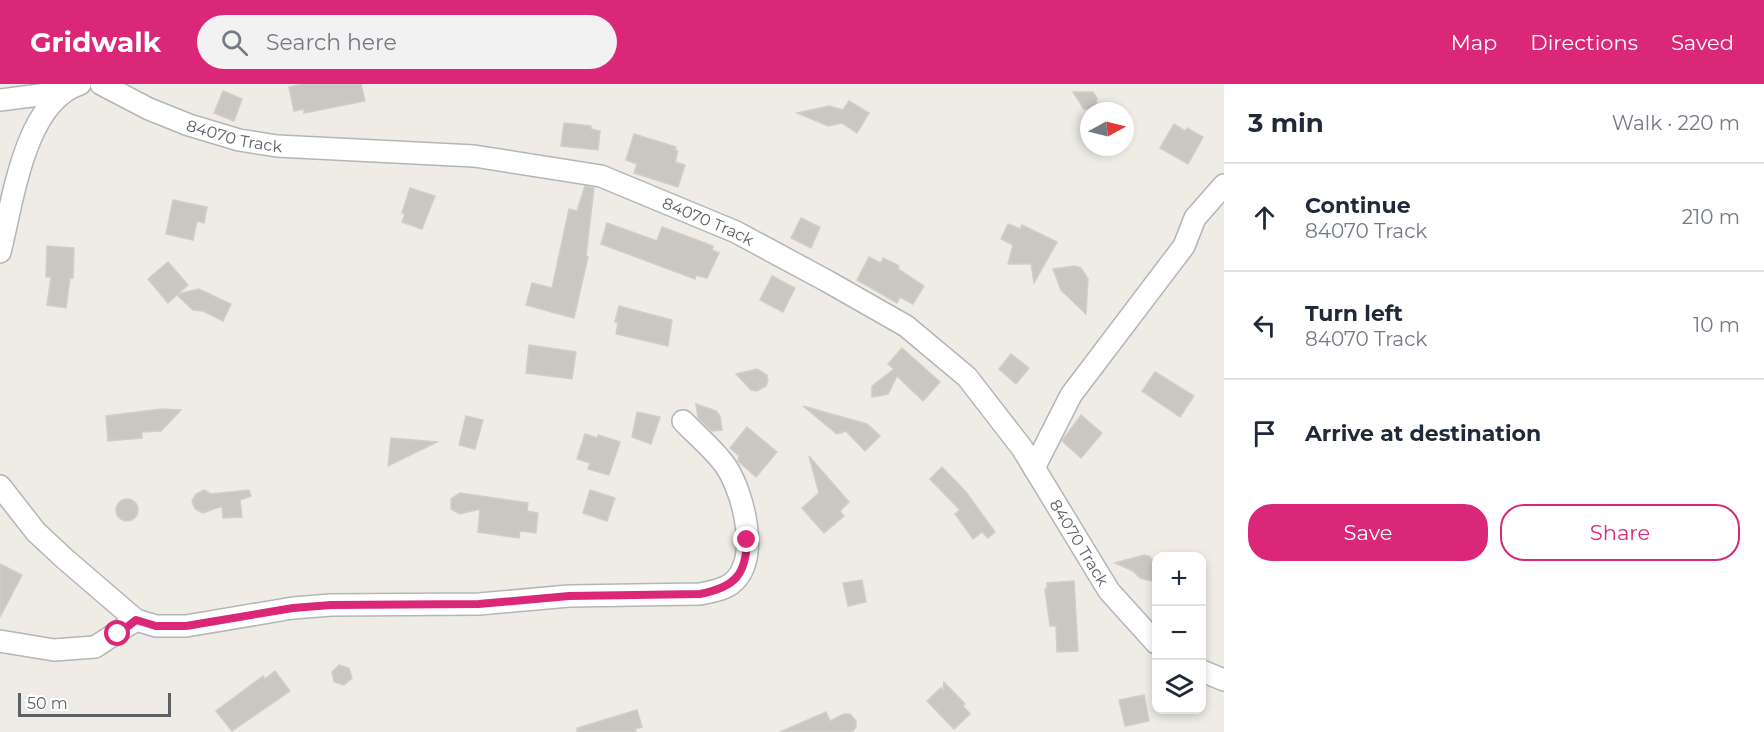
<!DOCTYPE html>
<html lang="en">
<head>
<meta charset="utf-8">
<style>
	body { margin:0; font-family:Montserrat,sans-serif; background:#f2f2f3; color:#1f2937 }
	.controls { position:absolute; right:18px; bottom:18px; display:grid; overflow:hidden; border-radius:12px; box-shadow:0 3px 9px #0003 }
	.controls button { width:54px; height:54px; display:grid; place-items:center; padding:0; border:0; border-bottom:2px solid #e0e1e3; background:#fff; color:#1f2937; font:30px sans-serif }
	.compass { position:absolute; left:1080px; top:18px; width:54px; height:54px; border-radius:50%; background:#fff; box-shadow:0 3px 9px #0003; rotate:83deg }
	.scale { position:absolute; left:18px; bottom:15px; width:153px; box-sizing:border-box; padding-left:6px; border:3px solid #5d6165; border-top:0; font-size:16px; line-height:21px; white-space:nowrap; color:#5d6165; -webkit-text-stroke:4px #fff; paint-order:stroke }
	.stop { position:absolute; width:18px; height:18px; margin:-14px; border:4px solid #db2777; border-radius:50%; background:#fff }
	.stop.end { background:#db2777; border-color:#fff; box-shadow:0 2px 6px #0008 }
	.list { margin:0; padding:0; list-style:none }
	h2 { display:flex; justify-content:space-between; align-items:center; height:78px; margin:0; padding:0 24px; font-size:26px }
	h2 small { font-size:20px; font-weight:400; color:#747a83 }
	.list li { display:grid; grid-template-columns:39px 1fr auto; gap:18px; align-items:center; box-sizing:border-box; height:108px; padding:0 24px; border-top:2px solid #e0e1e3 }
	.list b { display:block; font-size:22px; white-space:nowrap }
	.list p { margin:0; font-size:20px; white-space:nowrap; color:#747a83 }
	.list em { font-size:20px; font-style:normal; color:#747a83 }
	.actions { display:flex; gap:12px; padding:18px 24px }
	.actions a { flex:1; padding:14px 0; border:2px solid #db2777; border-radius:24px; text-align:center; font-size:21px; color:#db2777 }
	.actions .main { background:#db2777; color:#fff }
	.icon { flex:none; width:33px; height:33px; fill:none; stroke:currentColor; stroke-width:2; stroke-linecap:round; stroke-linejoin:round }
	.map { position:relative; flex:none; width:1224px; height:648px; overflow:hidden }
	header { display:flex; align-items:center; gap:36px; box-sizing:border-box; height:84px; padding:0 30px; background:#db2777; color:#fff }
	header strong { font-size:28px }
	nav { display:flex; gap:33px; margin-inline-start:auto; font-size:21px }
	.search { width:420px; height:54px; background:#f2f2f3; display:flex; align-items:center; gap:15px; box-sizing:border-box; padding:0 21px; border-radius:33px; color:#747a83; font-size:22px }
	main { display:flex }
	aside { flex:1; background:#fff }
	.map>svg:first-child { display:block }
	.building { fill:#cac7c2; stroke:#d3cec4; stroke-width:1.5 }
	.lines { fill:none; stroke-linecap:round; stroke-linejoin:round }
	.minor-casing { stroke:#b3b6b9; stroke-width:24 }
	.minor { stroke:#fff; stroke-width:21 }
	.route { stroke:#db2777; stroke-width:8 }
	.labels { text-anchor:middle; stroke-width:4.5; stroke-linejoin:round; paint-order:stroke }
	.street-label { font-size:16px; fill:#5d6165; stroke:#fff }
</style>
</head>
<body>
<header>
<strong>Gridwalk</strong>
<div class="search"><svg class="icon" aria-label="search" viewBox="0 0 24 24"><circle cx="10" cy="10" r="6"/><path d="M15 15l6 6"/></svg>Search here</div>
<nav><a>Map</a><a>Directions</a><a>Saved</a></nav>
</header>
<main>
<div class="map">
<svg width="1224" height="648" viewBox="0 0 1224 648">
	<rect width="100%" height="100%" fill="#eeece5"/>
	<g class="building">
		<path d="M303 0H361L365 17 304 29V25L294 27 289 3Z"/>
		<path d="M223 7 242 15 234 37 214 29Z"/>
		<path d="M1073 8H1093L1097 14 1096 21 1091 25H1084Z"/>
		<path d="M849 17 869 29 857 49 842 39 828 42 797 29 829 22 843 26Z"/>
		<path d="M564 39 591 42V45L600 47 598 66 561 62Z"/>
		<path d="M1174 40 1185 47 1187 44 1203 53 1188 80 1160 64Z"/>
		<path d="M634 50 676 63 675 66 678 67 675 78 685 81 678 103 634 89 637 80 626 76Z"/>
		<path d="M585 102 594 104 586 172 588 173 574 234 526 221 532 199 552 204 569 125 577 127Z"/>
		<path d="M410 104 435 112 422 145 402 138 405 130 402 129Z"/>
		<path d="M173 116 207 123 204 139 197 137 193 156 166 150Z"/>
		<path d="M801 134 820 143 811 164 791 154Z"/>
		<path d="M607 139 657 157 662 143 713 162 712 166 719 169 707 194 696 191 695 195 601 160Z"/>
		<path d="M1008 140 1020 145 1022 141 1057 158 1034 199 1031 180H1008L1013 161 1001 155Z"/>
		<path d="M47 162 74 164 73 194H70L66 224 47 221 51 193H46Z"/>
		<path d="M869 173 881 179 883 174 899 182 898 185 924 202 913 220 900 213 897 219 857 196Z"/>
		<path d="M168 178 188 201 178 210 199 205 231 220 223 237 203 227 193 226 177 211 168 219 148 195Z"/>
		<path d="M1074 182 1081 184 1088 195 1086 230 1061 206 1053 185Z"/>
		<path d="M772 192 795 204 783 228 760 216Z"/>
		<path d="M619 222 672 236 668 262 616 250 618 239 615 238Z"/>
		<path d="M529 261 576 268 572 295 526 289Z"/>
		<path d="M902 264 940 298 923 317 897 292 888 310 872 313V302L894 285 888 280Z"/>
		<path d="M1011 270 1029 284 1016 300 999 285Z"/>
		<path d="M757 285 767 291 768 296 766 302 757 307 751 306 736 290Z"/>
		<path d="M1155 288 1194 312 1180 333 1142 307Z"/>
		<path d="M696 320 716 327 720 332 722 346 712 347 698 334Z"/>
		<path d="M803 322 867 340 880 352 865 367 846 347 837 350Z"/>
		<path d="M161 325 181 326 161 347 142 348V354L108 357 106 332Z"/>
		<path d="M637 328 660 333 651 360 632 353Z"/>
		<path d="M1081 331 1102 349 1081 374 1062 357Z"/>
		<path d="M466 332 483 336 475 365 459 361Z"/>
		<path d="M747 343 777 368 756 393 738 377 739 372 730 364Z"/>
		<path d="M585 350 597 354 598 351 620 358 609 391 588 385 590 379 577 375Z"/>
		<path d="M391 354 437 358 388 382Z"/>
		<path d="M809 372 849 418 840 427 844 432 824 449 802 424 819 409Z"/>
		<path d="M942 383 966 408 995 448 988 454 982 448 973 455 955 430 960 426 930 395Z"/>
		<path d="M204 406 211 410 249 406 251 412 240 416 242 433 223 434 222 422 203 429 195 425 192 417 196 410Z"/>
		<path d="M590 406 615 414 607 437 583 429Z"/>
		<path d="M460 409 528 419 527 427 538 429 536 449 520 447 519 454 478 448 480 425 460 430 451 425V415Z"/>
		<circle cx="127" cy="426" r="11"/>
		<path d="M1144 471 1149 472 1156 480V498L1140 494 1133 487 1115 479Z"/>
		<path d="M0 480 22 491 0 533Z"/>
		<path d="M862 496 866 518 848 522 843 499Z"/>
		<path d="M1074 497 1078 567 1057 568 1056 542H1050L1045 505H1047V499Z"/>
		<path d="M339 581 349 584 352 594 344 601 334 598 332 588Z"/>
		<path d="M275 587 290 607 232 647 216 627 263 592 265 595Z"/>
		<path d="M944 598 965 620 963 622 970 630 954 645 927 617 941 604 943 607Z"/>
		<path d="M1144 611 1149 637 1125 642 1119 616Z"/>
		<path d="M637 626 642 643 635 645 636 648H577V644Z"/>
		<path d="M826 628 830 637 844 630H850L856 637V643L852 648H780Z"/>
	</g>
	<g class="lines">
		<defs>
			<g id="minor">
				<path id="s1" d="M101 0 149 25 189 41 239 56 277 62 474 72 601 92 736 148 827 197 906 242 967 293 1022 364 1109 507 1156 559"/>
				<path d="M0 16 62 8"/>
				<path d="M0 168C13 118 24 18 80 0"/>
				<path d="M1034 384 1071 311 1184 162 1195 134 1224 101"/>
				<path d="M0 402 36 448 65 475 136 536 156 542H186L293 524 331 521 479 520 569 512 700 510C711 508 722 506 731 500 761 477 744 411 727 384 716 367 697 352 683 337"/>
				<path d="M0 557 54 566 95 563 136 536"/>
				<path d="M1202 587 1224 596"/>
			</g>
		</defs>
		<use href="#minor" class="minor-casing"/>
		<use href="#minor" class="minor"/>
	</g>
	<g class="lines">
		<path class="route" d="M118 550 136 536 156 542H186L293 524 331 521 479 520 569 512 700 510C735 503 746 491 747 456"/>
	</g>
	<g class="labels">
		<g class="street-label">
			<text dy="6" stroke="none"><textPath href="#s1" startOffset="144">84070 Track</textPath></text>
			<text dy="6" stroke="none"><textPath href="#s1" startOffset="630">84070 Track</textPath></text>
			<text dy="6" stroke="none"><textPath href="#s1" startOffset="1134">84070 Track</textPath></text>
		</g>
	</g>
</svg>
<div class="controls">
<button>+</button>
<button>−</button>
<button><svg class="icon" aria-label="layers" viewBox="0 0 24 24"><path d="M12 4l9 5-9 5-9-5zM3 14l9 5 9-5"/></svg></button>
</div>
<svg class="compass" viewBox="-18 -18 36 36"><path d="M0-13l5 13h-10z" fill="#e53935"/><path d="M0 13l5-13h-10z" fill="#747a83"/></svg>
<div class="scale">50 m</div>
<div class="stop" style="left:118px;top:550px"></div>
<div class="stop end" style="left:747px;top:456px"></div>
</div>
<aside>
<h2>3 min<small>Walk · 220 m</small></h2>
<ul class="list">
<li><svg class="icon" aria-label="ahead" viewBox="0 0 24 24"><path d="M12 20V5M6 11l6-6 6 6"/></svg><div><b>Continue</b><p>84070 Track</p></div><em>210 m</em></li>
<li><svg class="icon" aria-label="left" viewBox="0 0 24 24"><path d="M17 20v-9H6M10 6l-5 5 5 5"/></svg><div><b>Turn left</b><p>84070 Track</p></div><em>10 m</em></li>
<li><svg class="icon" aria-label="arrive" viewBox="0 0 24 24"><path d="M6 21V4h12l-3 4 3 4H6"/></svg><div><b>Arrive at destination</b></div></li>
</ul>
<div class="actions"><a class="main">Save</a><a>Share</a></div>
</aside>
</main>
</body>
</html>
